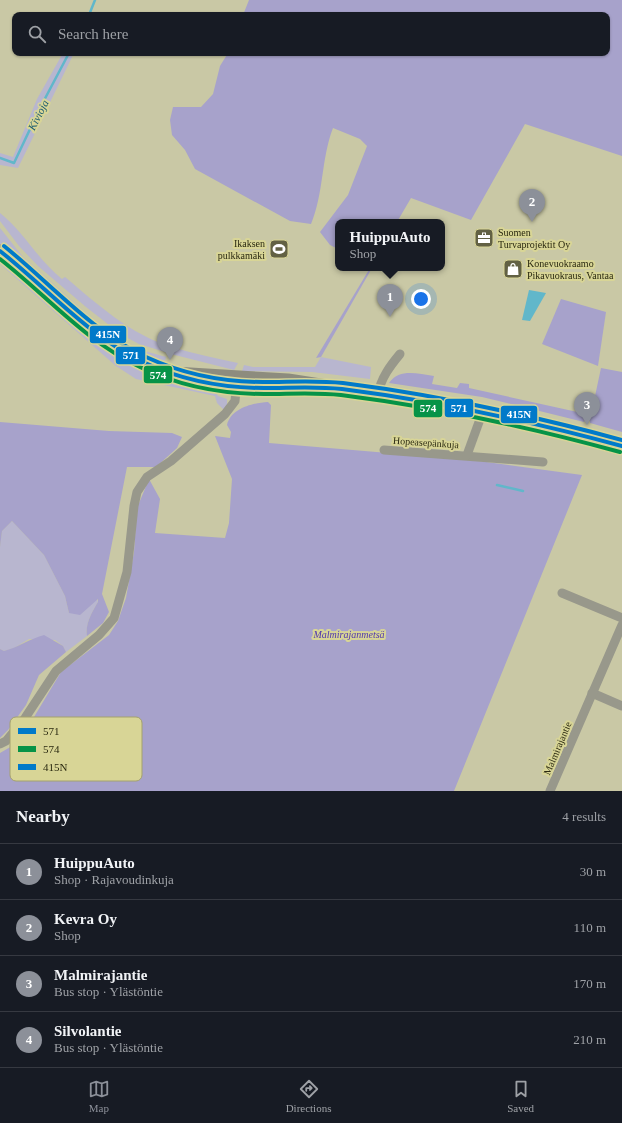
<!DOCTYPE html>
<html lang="en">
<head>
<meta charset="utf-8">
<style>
	body { margin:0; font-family:Georgia,serif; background:#20242c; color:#f1f3f6 }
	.you { position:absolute; left:421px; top:299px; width:14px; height:14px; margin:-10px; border:3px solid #fff; border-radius:50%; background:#1a73e8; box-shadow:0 0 0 6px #1a73e833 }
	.badge { display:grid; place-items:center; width:26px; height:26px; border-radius:50%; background:#8c9099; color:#fff; font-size:13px; font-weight:700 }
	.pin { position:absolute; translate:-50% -33px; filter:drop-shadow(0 1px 2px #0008) }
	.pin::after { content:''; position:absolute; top:21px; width:14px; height:12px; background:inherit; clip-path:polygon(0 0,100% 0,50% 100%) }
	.popup { position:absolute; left:335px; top:219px; width:110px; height:52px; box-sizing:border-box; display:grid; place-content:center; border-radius:8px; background:#171b24; filter:drop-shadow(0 1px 3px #0005); font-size:13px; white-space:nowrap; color:#9ea1a6 }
	.popup b { font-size:15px; color:#f1f3f6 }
	.popup::after { content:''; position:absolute; left:50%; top:100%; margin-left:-8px; border:8px solid transparent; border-top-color:#171b24 }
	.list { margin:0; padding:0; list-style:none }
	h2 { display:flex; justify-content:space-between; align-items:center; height:52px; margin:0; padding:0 16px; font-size:17px }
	h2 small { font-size:13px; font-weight:400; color:#9ea1a6 }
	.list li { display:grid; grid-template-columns:26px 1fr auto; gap:12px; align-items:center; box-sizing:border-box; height:56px; padding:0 16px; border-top:1px solid #363941 }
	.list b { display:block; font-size:15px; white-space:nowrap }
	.list p { margin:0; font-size:13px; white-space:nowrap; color:#9ea1a6 }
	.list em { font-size:13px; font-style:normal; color:#9ea1a6 }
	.icon { flex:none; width:22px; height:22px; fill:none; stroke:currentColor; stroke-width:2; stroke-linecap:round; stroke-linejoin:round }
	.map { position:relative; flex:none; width:622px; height:791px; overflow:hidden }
	.search { position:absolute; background:#171b24; box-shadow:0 1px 3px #0004; left:12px; right:12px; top:12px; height:44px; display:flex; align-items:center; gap:10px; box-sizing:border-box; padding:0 14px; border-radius:8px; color:#9ea1a6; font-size:15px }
	.sheet { height:276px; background:#171b24 }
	nav { display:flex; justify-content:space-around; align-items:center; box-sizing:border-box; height:56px; border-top:1px solid #363941; background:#171b24; font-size:11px; color:#9ea1a6 }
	nav a { display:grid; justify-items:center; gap:2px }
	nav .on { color:#8c9099 }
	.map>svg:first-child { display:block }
	.green { fill:#b8b6cf }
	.forest { fill:#a7a2cb }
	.water { fill:#61b7ca }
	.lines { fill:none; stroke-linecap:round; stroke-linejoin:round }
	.stream { stroke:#61b7ca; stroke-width:2.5 }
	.minor { stroke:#98988b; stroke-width:9 }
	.secondary { stroke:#8d8c7e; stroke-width:13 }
	.bus-1-casing { stroke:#d8d596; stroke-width:7 }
	.bus-2-casing { stroke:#d8d596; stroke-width:7 }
	.bus-3-casing { stroke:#d8d596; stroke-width:7 }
	.bus-1 { stroke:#007ac9; stroke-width:4 }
	.bus-2 { stroke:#069347; stroke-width:4 }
	.bus-3 { stroke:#007ac9; stroke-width:4 }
	.labels { text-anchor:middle; stroke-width:4; stroke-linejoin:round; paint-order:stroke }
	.poi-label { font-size:10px; fill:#2a2910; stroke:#d8d596; text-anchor:start }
	.street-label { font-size:10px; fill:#2a2910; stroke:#d8d596 }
	.park-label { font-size:10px; font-style:italic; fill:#4f36af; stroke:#d8d596 }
	.water-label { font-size:11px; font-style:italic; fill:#18596f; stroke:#d8d596 }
	.key { fill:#d8d596; stroke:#a4a16e; stroke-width:1 }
	.key-label { font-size:11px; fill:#2a2910 }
	.line-badge { stroke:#d8d596; stroke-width:1.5 }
	.badge-label { font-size:11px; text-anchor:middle; font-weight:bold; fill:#fff }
</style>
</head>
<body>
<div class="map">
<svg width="622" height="791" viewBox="0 0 622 791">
	<rect width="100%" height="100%" fill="#c9c8a5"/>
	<g class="green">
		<path d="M63 53H74L18 168 0 165V153L13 157 37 99Z"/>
		<path d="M0 213C24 232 38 260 62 279L65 277C97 304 131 335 172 347 194 354 216 358 238 363L234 370 175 355 139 344 122 335 86 307 38 266 19 246 0 221Z"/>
		<path d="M0 228 23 257 99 325 134 348 166 357 165 361 145 357 115 342 0 245Z"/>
		<path d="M0 257 160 375 187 383 214 388 218 396 227 399V407L224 410 217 403 215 396 136 379 116 366 0 264Z"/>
		<path d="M321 357 371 367 370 379 312 372 242 371 244 365 253 367H315Z"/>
		<path d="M504 407 577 425 559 424 503 409Z"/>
		<path d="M12 521 44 555 65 596 69 613 97 599 98 602C92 612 85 624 87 636L66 652 63 646 55 640 29 639 14 648 4 651 0 649V547L2 531Z"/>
	</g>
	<g class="forest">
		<path d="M249 0H622V156L525 124 471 220 411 198 397 222H338V249L330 245 320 232 348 195 367 146 360 139 333 128C321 159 324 193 311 224L290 221 195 169 185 150 172 135 170 120 173 107H201L213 94 220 66 228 53H607V15H243Z"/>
		<path d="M370 268H372L321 357 316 358Z"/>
		<path d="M561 299 606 312 598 366 542 344Z"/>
		<path d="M601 368 622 372V432L590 423V421L585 420 584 422 482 397 389 383C400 368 417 374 434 376L432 384 457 388 460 383 469 384V388L591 415Z"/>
		<path d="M268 402 271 405 269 443 472 460 582 475 454 791H0V753L19 742 61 672 109 635 118 621 126 598 134 552 137 508 149 479 160 499 155 533 225 538 229 523 232 479 215 436 230 438 231 432 227 425C231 408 253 403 268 402Z"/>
		<path d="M0 422 109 431 172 433 182 437 177 448 156 467H127L102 594 109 612 103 623 87 636C85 624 92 612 98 602V599L80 615 69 613 65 596 44 555 12 521 2 531 0 547Z"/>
		<path d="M44 635 63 646 66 652 39 675 26 705 8 730 0 738V649L4 651C19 647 29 639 44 635Z"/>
	</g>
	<path class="water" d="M529 290 546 293 530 321 522 320Z"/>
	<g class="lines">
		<g class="stream">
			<path d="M89 15 95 0"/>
			<path d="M0 158 14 163 40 108 69 53"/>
			<path d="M497 485 523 491"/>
		</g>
		<g class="minor">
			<path d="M378 394C381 378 390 366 400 354"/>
			<path d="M384 450 543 462"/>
			<path d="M467 455 483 411"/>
			<path d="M562 593 622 618"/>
			<path d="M592 693 622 706"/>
			<path d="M0 744 6 741 25 718 56 671 99 635 114 618 127 572 134 506 137 492 147 477 171 461 225 414 235 401 237 379"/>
			<path d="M550 791 622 625"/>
		</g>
		<g class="secondary">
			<path d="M0 251 101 337 143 362 181 376"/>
			<path d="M174 373 288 380 456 406 546 425 622 446"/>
		</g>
		<defs>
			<path id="bus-1" d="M0 251C47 288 88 336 143 362 181 380 223 388 264 388 290 388 315 386 342 389 436 401 530 421 622 446"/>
			<path id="bus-2" d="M0 259C46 295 86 342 140 367 179 386 222 394 264 394 290 394 315 392 341 395 436 407 529 427 620 452"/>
			<path id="bus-3" d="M4 246C50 283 91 331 146 357 183 374 223 382 263 382 290 382 316 380 343 383 438 395 530 415 622 440"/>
		</defs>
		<use href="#bus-1" class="bus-1-casing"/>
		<use href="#bus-2" class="bus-2-casing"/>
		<use href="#bus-3" class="bus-3-casing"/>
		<use href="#bus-1" class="bus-1"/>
		<use href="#bus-2" class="bus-2"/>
		<use href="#bus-3" class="bus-3"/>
	</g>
	<defs>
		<symbol id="office-square" viewBox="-11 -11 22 22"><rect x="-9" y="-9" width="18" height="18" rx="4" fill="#626144" stroke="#d8d596"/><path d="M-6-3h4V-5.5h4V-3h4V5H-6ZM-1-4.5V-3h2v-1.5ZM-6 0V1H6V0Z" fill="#fff"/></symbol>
		<symbol id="stadium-square" viewBox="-11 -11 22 22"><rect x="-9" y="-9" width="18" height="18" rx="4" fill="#626144" stroke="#d8d596"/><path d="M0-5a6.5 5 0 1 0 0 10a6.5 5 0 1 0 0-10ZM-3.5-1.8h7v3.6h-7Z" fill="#fff"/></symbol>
		<symbol id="shop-square" viewBox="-11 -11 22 22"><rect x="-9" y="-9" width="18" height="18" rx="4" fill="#626144" stroke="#d8d596"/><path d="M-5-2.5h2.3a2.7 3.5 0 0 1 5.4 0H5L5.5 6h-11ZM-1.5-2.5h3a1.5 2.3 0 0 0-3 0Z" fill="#fff"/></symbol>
	</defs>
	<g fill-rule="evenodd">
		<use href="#office-square" x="473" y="227" width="22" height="22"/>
		<use href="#stadium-square" x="268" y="238" width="22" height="22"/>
		<use href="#shop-square" x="502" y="258" width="22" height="22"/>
	</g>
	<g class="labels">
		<g class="poi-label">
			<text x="498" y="236">Suomen<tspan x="498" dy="12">Turvaprojektit Oy</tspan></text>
			<text x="265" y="247" text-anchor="end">Ikaksen<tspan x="265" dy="12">pulkkamäki</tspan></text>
			<text x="527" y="267">Konevuokraamo<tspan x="527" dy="12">Pikavuokraus, Vantaa</tspan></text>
		</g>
		<g class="street-label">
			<text transform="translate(426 442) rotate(4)" y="4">Hopeasepänkuja</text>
			<text transform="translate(557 748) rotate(-67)" y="4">Malmirajantie</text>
		</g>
		<g class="park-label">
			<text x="349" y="638">Malmirajanmetsä</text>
		</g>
		<g class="water-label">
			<text transform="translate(38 115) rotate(-63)" y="4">Kivioja</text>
		</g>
	</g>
	<rect x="10" y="717" width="132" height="64" rx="6" class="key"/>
	<rect x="18" y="728" width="18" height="6" fill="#007ac9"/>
	<rect x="18" y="746" width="18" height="6" fill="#069347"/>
	<rect x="18" y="764" width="18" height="6" fill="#007ac9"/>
	<g class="key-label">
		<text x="43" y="735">571</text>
		<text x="43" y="753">574</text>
		<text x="43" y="771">415N</text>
	</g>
	<g class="line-badge">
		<rect x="89" y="325" width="38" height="19" rx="4" fill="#007ac9"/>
		<rect x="115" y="346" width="31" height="19" rx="4" fill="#007ac9"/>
		<rect x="143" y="365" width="30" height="19" rx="4" fill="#069347"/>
		<rect x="444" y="398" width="30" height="20" rx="4" fill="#007ac9"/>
		<rect x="413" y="399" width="30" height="19" rx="4" fill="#069347"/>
		<rect x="500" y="405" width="38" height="19" rx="4" fill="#007ac9"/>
	</g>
	<g class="badge-label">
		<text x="108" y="338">415N</text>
		<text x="131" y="359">571</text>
		<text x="158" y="379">574</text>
		<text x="459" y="412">571</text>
		<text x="428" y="412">574</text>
		<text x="519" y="418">415N</text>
	</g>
</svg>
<div class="you"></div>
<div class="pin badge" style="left:390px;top:317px">1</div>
<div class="popup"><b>HuippuAuto</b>Shop</div>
<div class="pin badge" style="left:532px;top:222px">2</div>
<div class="pin badge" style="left:587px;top:425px">3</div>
<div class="pin badge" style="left:170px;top:360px">4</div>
<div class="search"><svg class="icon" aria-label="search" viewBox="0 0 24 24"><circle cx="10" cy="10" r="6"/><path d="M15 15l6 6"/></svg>Search here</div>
</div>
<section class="sheet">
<h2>Nearby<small>4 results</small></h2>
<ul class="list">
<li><span class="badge">1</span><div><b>HuippuAuto</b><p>Shop · Rajavoudinkuja</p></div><em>30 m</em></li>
<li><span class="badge">2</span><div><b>Kevra Oy</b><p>Shop</p></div><em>110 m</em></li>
<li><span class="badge">3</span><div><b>Malmirajantie</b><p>Bus stop · Ylästöntie</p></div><em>170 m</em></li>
<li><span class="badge">4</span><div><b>Silvolantie</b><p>Bus stop · Ylästöntie</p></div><em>210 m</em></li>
</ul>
</section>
<nav>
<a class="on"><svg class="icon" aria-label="map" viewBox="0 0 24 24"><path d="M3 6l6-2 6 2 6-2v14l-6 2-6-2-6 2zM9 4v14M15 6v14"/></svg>Map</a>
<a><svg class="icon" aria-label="directions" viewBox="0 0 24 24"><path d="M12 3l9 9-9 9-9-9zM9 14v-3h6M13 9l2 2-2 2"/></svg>Directions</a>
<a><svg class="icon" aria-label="saved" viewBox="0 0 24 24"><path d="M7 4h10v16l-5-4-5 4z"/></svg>Saved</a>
</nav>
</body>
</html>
